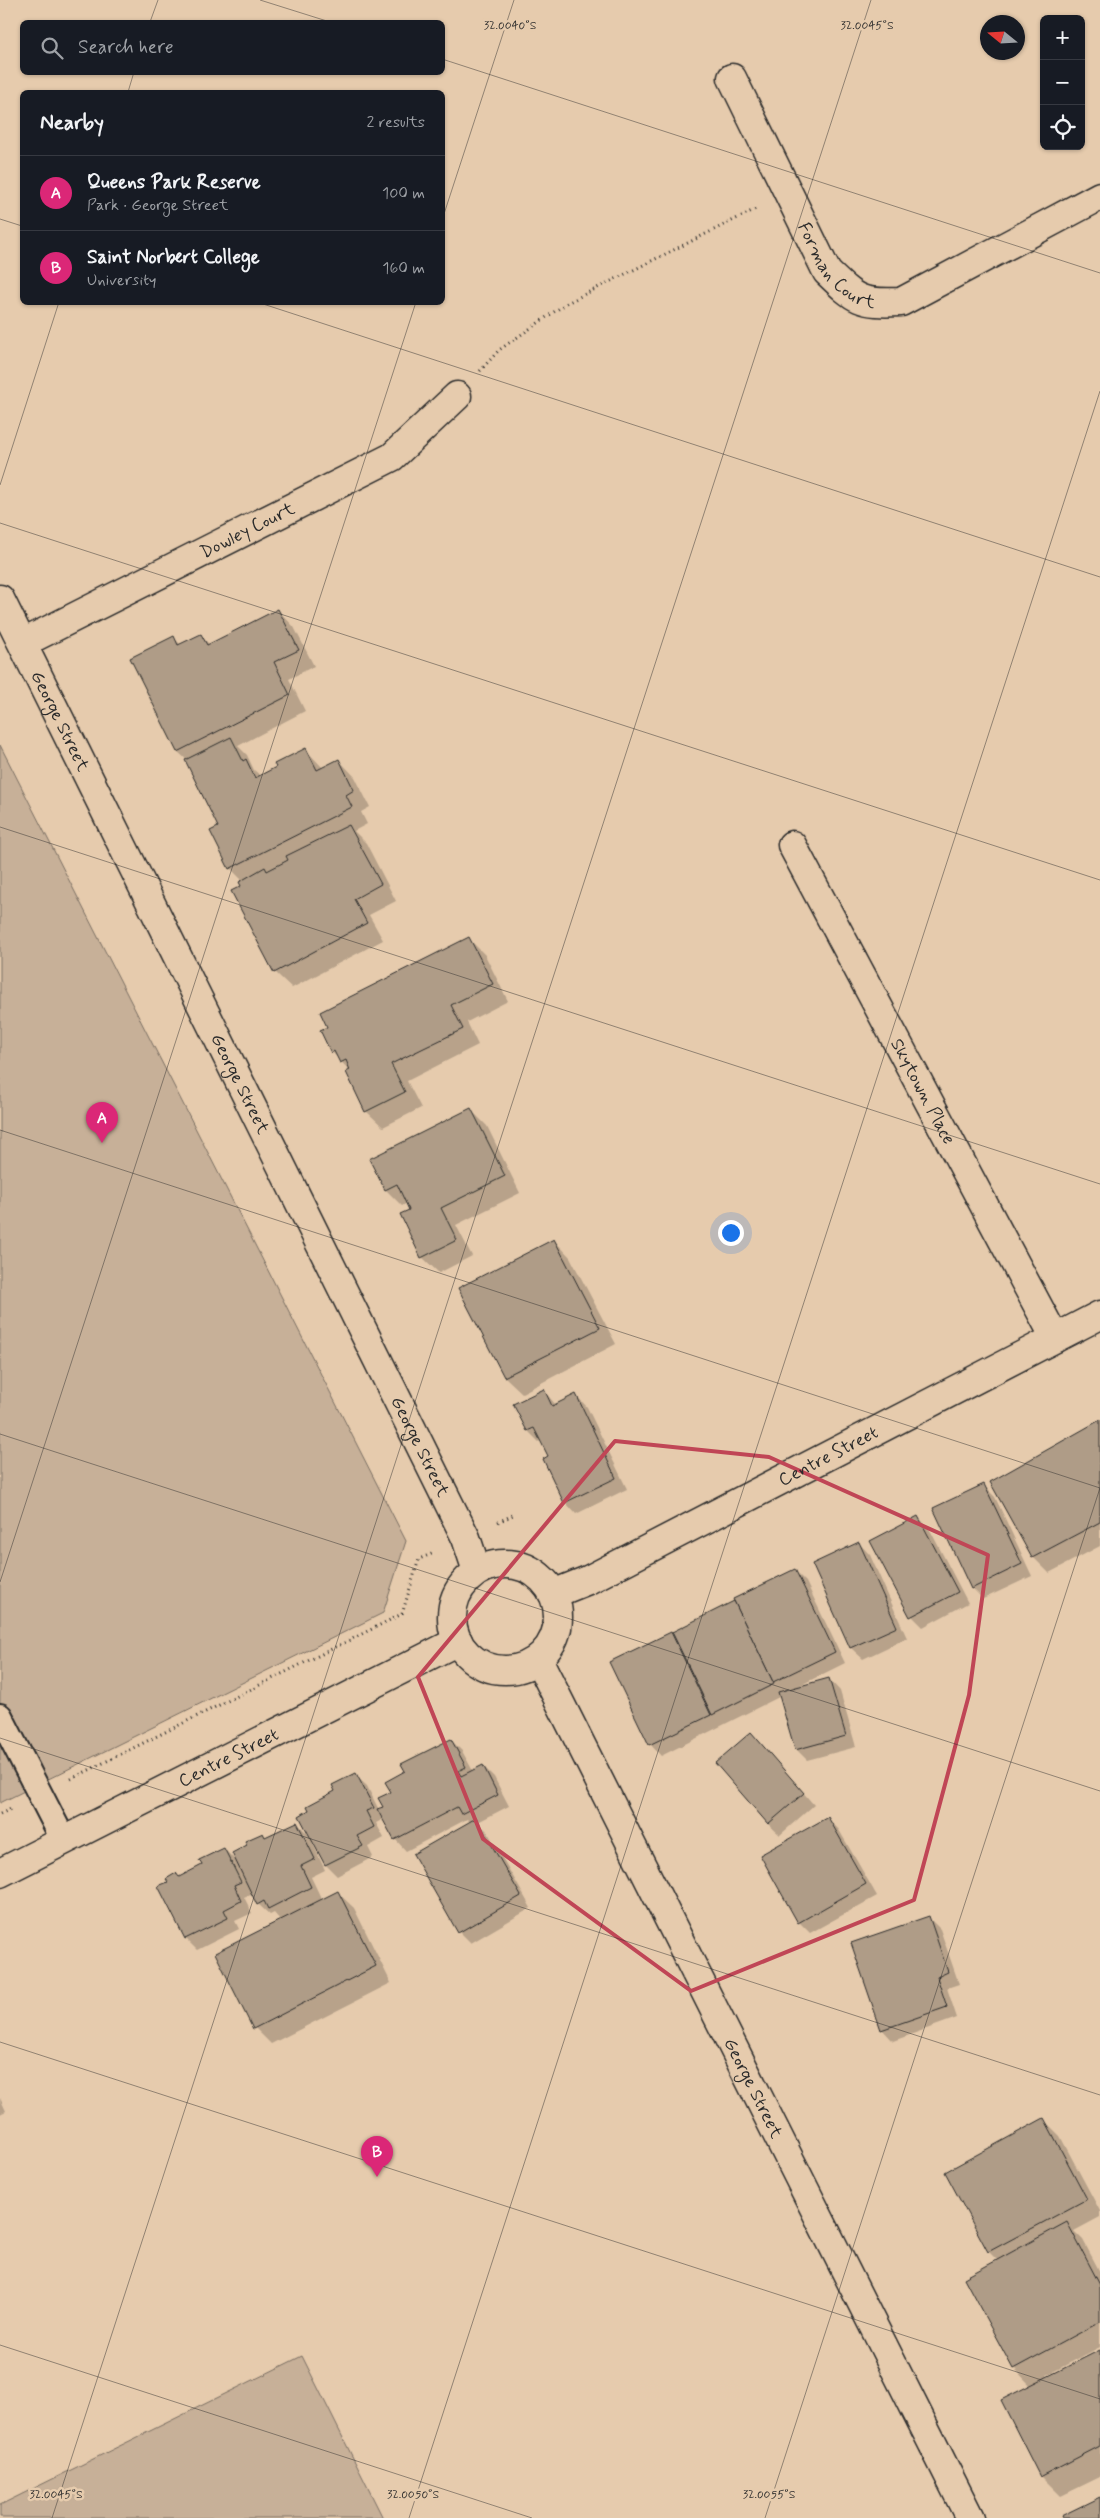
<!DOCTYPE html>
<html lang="en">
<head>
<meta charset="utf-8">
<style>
	body { margin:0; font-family:Mynerve,sans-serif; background:#242831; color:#f1f3f6 }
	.controls { position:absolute; right:15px; top:15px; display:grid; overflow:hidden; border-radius:8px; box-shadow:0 1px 4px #0004 }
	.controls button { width:45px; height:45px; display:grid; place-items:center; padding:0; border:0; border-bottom:1px solid #363941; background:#171b24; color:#f1f3f6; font:25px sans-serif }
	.compass { position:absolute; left:980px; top:15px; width:45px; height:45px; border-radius:50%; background:#171b24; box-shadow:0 1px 4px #0004; rotate:288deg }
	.you { position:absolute; left:730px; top:1232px; width:18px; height:18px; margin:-12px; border:4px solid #fff; border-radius:50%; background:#1a73e8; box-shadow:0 0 0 8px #1a73e833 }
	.badge { display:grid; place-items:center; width:32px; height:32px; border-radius:50%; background:#db2777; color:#fff; font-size:16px; font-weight:700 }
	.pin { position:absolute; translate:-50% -41px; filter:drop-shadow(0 1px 2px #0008) }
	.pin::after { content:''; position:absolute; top:26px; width:18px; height:15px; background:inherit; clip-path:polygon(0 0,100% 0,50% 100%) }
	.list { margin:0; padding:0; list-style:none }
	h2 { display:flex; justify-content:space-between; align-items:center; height:65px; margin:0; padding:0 20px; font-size:21px }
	h2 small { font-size:16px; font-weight:400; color:#9ea1a6 }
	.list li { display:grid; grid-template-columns:32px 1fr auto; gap:15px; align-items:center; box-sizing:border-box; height:75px; padding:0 20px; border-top:1px solid #363941 }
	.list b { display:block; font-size:19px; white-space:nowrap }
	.list p { margin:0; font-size:16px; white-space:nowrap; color:#9ea1a6 }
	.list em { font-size:16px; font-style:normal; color:#9ea1a6 }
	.icon { flex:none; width:28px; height:28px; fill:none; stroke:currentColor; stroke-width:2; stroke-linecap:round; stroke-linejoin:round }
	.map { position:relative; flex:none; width:1100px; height:2518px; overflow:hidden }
	.search { position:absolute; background:#171b24; box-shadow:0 1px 4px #0004; left:20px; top:20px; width:425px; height:55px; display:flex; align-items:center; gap:12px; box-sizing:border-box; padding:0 18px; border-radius:8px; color:#9ea1a6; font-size:19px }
	.panel { position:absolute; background:#171b24; box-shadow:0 1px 4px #0004; left:20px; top:90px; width:425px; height:215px; border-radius:8px }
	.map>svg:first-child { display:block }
	.green { fill:#c7b098; stroke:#796e62 }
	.shadow { fill:#0003 }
	.building { fill:#af9c87; stroke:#2b2b2b }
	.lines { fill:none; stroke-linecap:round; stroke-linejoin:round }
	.service-casing { stroke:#2b2b2b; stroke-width:28 }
	.minor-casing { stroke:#2b2b2b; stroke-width:31 }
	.tertiary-casing { stroke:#2b2b2b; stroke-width:31 }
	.path { stroke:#2b2b2b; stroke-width:3; stroke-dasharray:1 4; stroke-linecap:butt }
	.service { stroke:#e6cbad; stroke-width:24 }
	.minor { stroke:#e6cbad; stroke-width:28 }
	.tertiary { stroke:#e6cbad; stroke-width:28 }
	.marked { fill:none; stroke:#c04656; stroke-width:4; stroke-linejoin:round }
	.ticks { fill:none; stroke:#2b2b2b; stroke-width:1; stroke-opacity:0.45 }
	.labels { text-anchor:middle; stroke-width:5; stroke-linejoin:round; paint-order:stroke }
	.street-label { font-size:18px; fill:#2b2b2b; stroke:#e6cbad }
	.ticks-label { font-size:12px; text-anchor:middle; fill:#2b2b2b; stroke:#e6cbad; stroke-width:5; stroke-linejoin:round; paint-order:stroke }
</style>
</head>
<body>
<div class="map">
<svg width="1100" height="2518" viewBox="0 0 1100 2518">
	<rect width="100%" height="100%" fill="#e6cbad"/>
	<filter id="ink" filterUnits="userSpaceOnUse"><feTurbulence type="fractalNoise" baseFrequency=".02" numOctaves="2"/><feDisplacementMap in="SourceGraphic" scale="10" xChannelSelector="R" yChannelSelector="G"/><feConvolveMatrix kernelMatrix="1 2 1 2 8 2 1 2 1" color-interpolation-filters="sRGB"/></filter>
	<g filter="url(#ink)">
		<g class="green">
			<path d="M0 745 406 1541 383 1613 0 1803Z"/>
			<path d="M302 2356 383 2518H0V2505Z"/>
		</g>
		<g class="shadow">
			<path d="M278 610 294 627 314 666 289 679 305 711 238 746 247 755 254 770 261 776 306 750 323 768 339 760 355 777 370 807 361 812 367 824 354 831 366 843 396 901 369 915 383 940 292 988 275 972 243 881 230 868 220 828 187 760 178 752 132 659 173 637 181 645 200 635 210 645Z"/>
			<path d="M469 939 485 955 508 1001 467 1022 478 1045 407 1081 421 1108 383 1127 366 1111 350 1071 332 1052 321 1031Z"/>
			<path d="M471 1110 487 1126 520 1193 456 1225 472 1256 439 1273 422 1257 407 1203 402 1206 386 1190Z"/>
			<path d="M554 1240 570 1257 616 1344 522 1393 505 1377 460 1289Z"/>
			<path d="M544 1391 556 1405 576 1395 587 1407 627 1489 576 1514 565 1502 550 1456 541 1440 539 1442 528 1431Z"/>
			<path d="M1100 1422V1546L1049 1573 1033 1557Z"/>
			<path d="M983 1485 995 1497 1032 1576 983 1599 972 1588Z"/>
			<path d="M918 1517 929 1528 968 1603 923 1627 912 1616Z"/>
			<path d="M859 1543 870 1555 907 1638 863 1659 851 1648 814 1564Z"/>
			<path d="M795 1571 806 1582 845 1663 799 1686 829 1679 840 1691 856 1747 807 1760 796 1749 781 1696 661 1756 650 1744 611 1663Z"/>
			<path d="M451 1740 462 1751 473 1771 483 1766 494 1777 509 1806 478 1822 487 1831 531 1908 471 1943 460 1932 415 1855 471 1823 467 1819 406 1851 395 1839 384 1819 376 1823 384 1838 368 1847 373 1857 337 1876 326 1865 314 1841 312 1842 325 1870 311 1877 322 1900 337 1892 354 1908 391 1983 271 2044 255 2028 281 1921 274 1913 270 1915 258 1904 253 1893 244 1897 252 1913 235 1921 239 1929 197 1950 186 1939 160 1887 203 1866 224 1849 239 1864 248 1846 263 1834 266 1838 297 1823 311 1837 337 1792 355 1775 367 1786 379 1810 384 1807 406 1772Z"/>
			<path d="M762 1745 814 1805 780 1835 768 1824Z"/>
			<path d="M828 1818 839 1830 877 1896 810 1933 799 1922Z"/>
			<path d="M929 1918 940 1929 959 1984 947 1988 957 2018 893 2041 882 2029Z"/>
			<path d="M0 2098 6 2111 0 2114Z"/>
			<path d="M1044 2120 1060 2136 1100 2211V2217L1074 2231 1083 2240 1100 2272V2347L1047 2375 1048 2377 1100 2351V2477L1061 2496 1041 2476 1031 2386 1014 2368 998 2261 989 2252 946 2173Z"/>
		</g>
		<g class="building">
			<path d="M278 609 299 650 274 662 290 695 177 752 130 658 174 636 178 645 201 634 207 645Z"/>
			<path d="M231 737 243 761 246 759 255 778 276 767 274 764 306 748 317 770 339 759 354 790 346 795 352 807 229 869 210 831 218 827 185 760Z"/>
			<path d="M349 825 381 884 354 899 367 923 274 973 231 891 241 886 239 882 265 867 267 871 288 860 286 856Z"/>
			<path d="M469 937 493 984 451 1005 463 1029 391 1064 405 1092 365 1112 346 1072 350 1070 346 1060 340 1063 334 1051 331 1053 320 1030 327 1027 320 1012Z"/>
			<path d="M471 1108 505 1176 441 1208 457 1240 421 1258 400 1214 409 1210 397 1184 385 1190 369 1159Z"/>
			<path d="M554 1239 600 1328 504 1377 458 1288Z"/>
			<path d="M544 1389 552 1406 576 1394 616 1478 564 1503 543 1459 548 1456 534 1428 527 1431 513 1404Z"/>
			<path d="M1100 1420V1522L1032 1558 990 1482Z"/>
			<path d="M984 1484 1022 1564 971 1589 933 1508Z"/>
			<path d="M918 1516 958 1592 910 1617 870 1541Z"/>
			<path d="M859 1542 897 1627 850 1648 812 1564Z"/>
			<path d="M795 1569 835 1652 773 1682 733 1599Z"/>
			<path d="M734 1601 774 1684 712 1715 672 1632Z"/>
			<path d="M671 1632 711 1715 649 1745 609 1662Z"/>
			<path d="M829 1678 846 1736 795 1750 778 1692Z"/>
			<path d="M751 1732 804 1793 768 1824 715 1763Z"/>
			<path d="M451 1739 466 1767 458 1771 461 1776 483 1765 498 1795 461 1814 457 1807 394 1840 377 1809 383 1807 378 1798 391 1792 385 1782 405 1771 401 1764Z"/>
			<path d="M356 1773 374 1808 366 1811 374 1827 357 1836 363 1846 325 1865 299 1816 309 1810 307 1806 335 1791 332 1785Z"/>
			<path d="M828 1817 866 1884 798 1923 760 1855Z"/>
			<path d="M476 1818 521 1896 458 1933 413 1854Z"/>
			<path d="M297 1822 315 1859 301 1866 311 1887 268 1909 264 1901 257 1905 232 1853 247 1845 245 1841 263 1833 265 1837Z"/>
			<path d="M224 1848 241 1882 234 1885 241 1901 224 1910 228 1918 185 1939 158 1886 168 1882 166 1879 176 1873 179 1877 202 1865 199 1860Z"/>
			<path d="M338 1891 376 1966 253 2029 215 1953Z"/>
			<path d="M929 1916 948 1972 937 1977 947 2007 881 2030 851 1943Z"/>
			<path d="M1044 2118 1087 2199 988 2252 945 2172Z"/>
			<path d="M1067 2222 1100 2285V2322L1013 2369 964 2278Z"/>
			<path d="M1100 2350V2446L1040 2477 1001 2400Z"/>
			<path d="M1100 2497V2518H1062L1061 2516Z"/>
		</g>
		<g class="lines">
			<defs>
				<path id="service" d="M0 1716 64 1841"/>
				<g id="minor">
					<path id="s1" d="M732 78 827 272C856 300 860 304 901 302L1100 196"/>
					<path id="s2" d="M0 599 466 1538 477 1571"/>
					<path id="s3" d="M23 643 392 457 457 396"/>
					<path id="s4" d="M792 845 1055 1338"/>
					<path id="s5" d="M538 1659 970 2518"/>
				</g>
				<g id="tertiary">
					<circle cx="505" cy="1617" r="53"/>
					<path id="s6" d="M553 1594 588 1580 1100 1315"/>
					<path id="s7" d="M0 1873 458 1641"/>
				</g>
			</defs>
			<use href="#service" class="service-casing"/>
			<use href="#minor" class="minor-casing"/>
			<use href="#tertiary" class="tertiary-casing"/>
			<g class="path">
				<path d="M480 371 499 350 567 303 756 209"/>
				<path d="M498 1522 513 1515"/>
				<path d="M71 1779 402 1614 419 1559 434 1553"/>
				<path d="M0 1814 11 1809"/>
			</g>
			<use href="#service" class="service"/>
			<use href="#minor" class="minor"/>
			<use href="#tertiary" class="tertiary"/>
		</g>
	</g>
	<path class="marked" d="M615 1441 769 1457 988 1555 969 1695 914 1900 691 1991 483 1839 418 1677Z"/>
	<path class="ticks" d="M260 0 330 22M150 22 158 0M442 59 1100 273M128 92 134 72M0 219 22 226M442 220 514 0M257 302 1100 577M0 485 59 302M0 523 1100 880M0 827 1100 1184M0 1130 1100 1488M0 1434 1100 1791M0 1582 416 302M0 1738 1100 2095M0 2042 1100 2399M0 2345 532 2518M52 2518 871 0M409 2518 1100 391M765 2518 1100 1488"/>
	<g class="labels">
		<g class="street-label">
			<text dy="6" stroke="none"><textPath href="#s1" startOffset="218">Forman Court</textPath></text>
			<text dy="6" stroke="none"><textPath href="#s3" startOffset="251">Dowley Court</textPath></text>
			<text dy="6" stroke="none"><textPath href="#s2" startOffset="136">George Street</textPath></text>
			<text dy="6" stroke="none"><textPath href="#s2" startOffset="541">George Street</textPath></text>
			<text dy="6" stroke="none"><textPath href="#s4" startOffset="279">Skytown Place</textPath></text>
			<text dy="6" stroke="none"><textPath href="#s2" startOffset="946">George Street</textPath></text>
			<text dy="6" stroke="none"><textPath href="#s6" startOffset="308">Centre Street</textPath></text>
			<text dy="6" stroke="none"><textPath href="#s7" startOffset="256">Centre Street</textPath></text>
			<text dy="6" stroke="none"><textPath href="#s5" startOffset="480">George Street</textPath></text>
		</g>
	</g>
	<g class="ticks-label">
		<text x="510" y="29">32.0040°S</text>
		<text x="867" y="29">32.0045°S</text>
		<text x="56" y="2498">32.0045°S</text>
		<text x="413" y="2498">32.0050°S</text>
		<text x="769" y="2498">32.0055°S</text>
	</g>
</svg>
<div class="controls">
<button>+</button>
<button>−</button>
<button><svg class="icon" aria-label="locate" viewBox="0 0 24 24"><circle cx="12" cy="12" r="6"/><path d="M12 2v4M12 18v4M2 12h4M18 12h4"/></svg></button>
</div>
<svg class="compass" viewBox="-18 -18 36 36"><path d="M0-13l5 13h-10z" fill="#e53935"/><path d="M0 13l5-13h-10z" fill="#9ea1a6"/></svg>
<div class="you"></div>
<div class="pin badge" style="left:102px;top:1143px">A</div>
<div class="pin badge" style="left:377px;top:2177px">B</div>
<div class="search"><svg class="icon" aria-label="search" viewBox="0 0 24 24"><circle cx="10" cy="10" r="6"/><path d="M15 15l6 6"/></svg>Search here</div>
<section class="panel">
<h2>Nearby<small>2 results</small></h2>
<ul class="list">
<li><span class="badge">A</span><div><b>Queens Park Reserve</b><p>Park · George Street</p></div><em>100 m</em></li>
<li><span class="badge">B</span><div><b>Saint Norbert College</b><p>University</p></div><em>160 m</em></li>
</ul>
</section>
</div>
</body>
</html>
